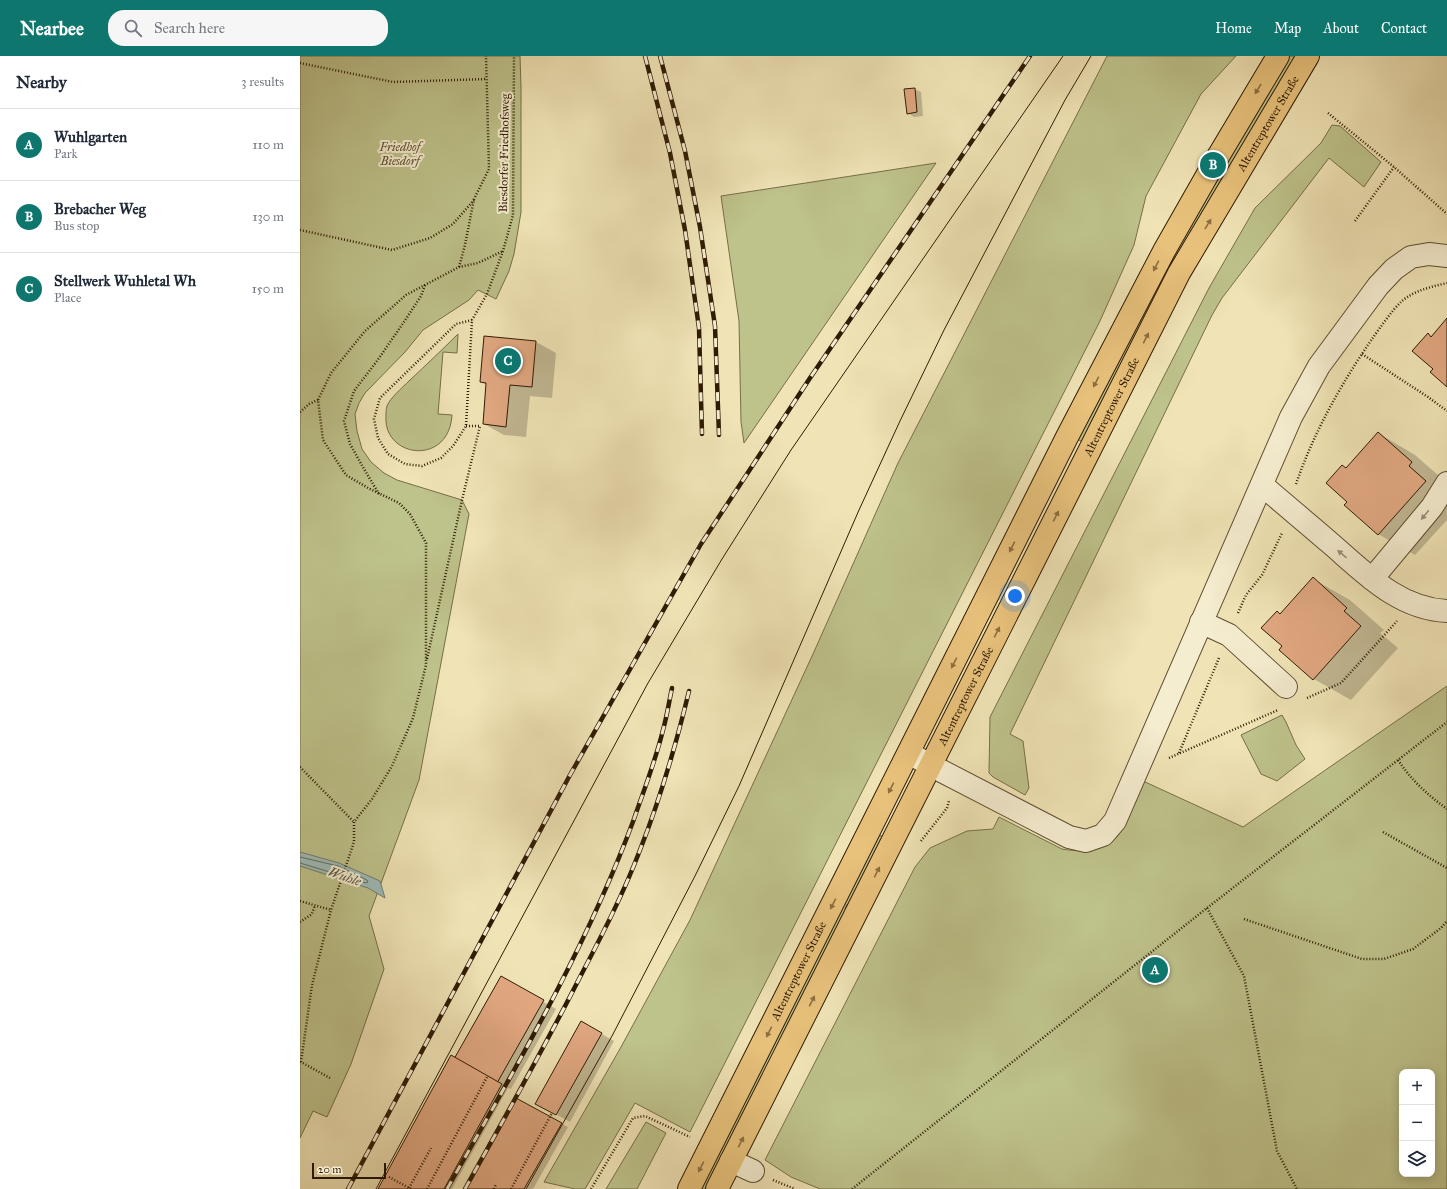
<!DOCTYPE html>
<html lang="en">
<head>
<meta charset="utf-8">
<style>
	body { margin:0; font-family:"IM FELL Great Primer",serif; background:#f6f6f7; color:#1f2937 }
	.controls { position:absolute; right:12px; bottom:12px; display:grid; overflow:hidden; border-radius:8px; box-shadow:0 2px 10px #0003 }
	.controls button { width:36px; height:36px; display:grid; place-items:center; padding:0; border:0; border-bottom:1px solid #e0e1e3; background:#fff; color:#1f2937; font:20px sans-serif }
	.scale { position:absolute; left:12px; bottom:10px; width:74px; box-sizing:border-box; padding-left:4px; border:2px solid #2f1b04; border-top:0; font-size:11px; line-height:14px; white-space:nowrap; color:#2f1b04; -webkit-text-stroke:3px #f5edd0; paint-order:stroke }
	.you { position:absolute; left:715px; top:540px; width:14px; height:14px; margin:-10px; border:3px solid #fff; border-radius:50%; background:#1a73e8; box-shadow:0 0 0 6px #1a73e833 }
	.badge { display:grid; place-items:center; width:26px; height:26px; border-radius:50%; background:#0f766e; color:#fff; font-size:13px; font-weight:700 }
	.pin { position:absolute; translate:-50% -50%; border:2px solid #fff; box-shadow:0 1px 4px #0006 }
	.list { margin:0; padding:0; list-style:none }
	h2 { display:flex; justify-content:space-between; align-items:center; height:52px; margin:0; padding:0 16px; font-size:17px }
	h2 small { font-size:13px; font-weight:400; color:#747a83 }
	.list li { display:grid; grid-template-columns:26px 1fr auto; gap:12px; align-items:center; box-sizing:border-box; height:72px; padding:0 16px; border-top:1px solid #e0e1e3 }
	.list b { display:block; font-size:15px; white-space:nowrap }
	.list p { margin:0; font-size:13px; white-space:nowrap; color:#747a83 }
	.list em { font-size:13px; font-style:normal; color:#747a83 }
	.icon { flex:none; width:22px; height:22px; fill:none; stroke:currentColor; stroke-width:2; stroke-linecap:round; stroke-linejoin:round }
	.map { position:relative; flex:none; width:1147px; height:1133px; overflow:hidden }
	header { display:flex; align-items:center; gap:24px; box-sizing:border-box; height:56px; padding:0 20px; background:#0f766e; color:#fff }
	header strong { font-size:19px }
	nav { display:flex; gap:22px; margin-inline-start:auto; font-size:14px }
	.search { width:280px; height:36px; background:#f6f6f7; display:flex; align-items:center; gap:10px; box-sizing:border-box; padding:0 14px; border-radius:16px; color:#747a83; font-size:15px }
	main { display:flex }
	aside { flex:1; background:#fff }
	.map>svg:first-child { display:block }
	.green { fill:#bec28b; stroke:#766e48; fill-rule:evenodd }
	.water { fill:#9ebcb8; stroke:#727c70 }
	.shadow { fill:#0003 }
	.lines { fill:none; stroke-linecap:round; stroke-linejoin:round }
	.shore { stroke:#666c5e; stroke-width:1 }
	.building { fill:#e1a881; stroke:#2f1b04 }
	.minor-casing { stroke:#5f4d30; stroke-width:24 }
	.major-casing { stroke:#2f1b04; stroke-width:24 }
	.path { stroke:#2f1b04; stroke-width:2.5; stroke-dasharray:1 2; stroke-linecap:butt }
	.minor { stroke:#f5edd0; stroke-width:22 }
	.major { stroke:#e8c27b; stroke-width:22 }
	.tram { stroke:#2f1b04; stroke-width:1 }
	.rail-casing { stroke:#2f1b04; stroke-width:4.5 }
	.rail { stroke:#f5edd0; stroke-width:3; stroke-dasharray:9; stroke-linecap:butt }
	.oneway { fill:#8c6e40 }
	.oneway2 { fill:#9c8e74 }
	.labels { text-anchor:middle; stroke-width:4; stroke-linejoin:round; paint-order:stroke }
	.street-label { font-size:12px; fill:#2f1b04; stroke:#f5edd0 }
	.park-label { font-size:12px; font-style:italic; fill:#5a4d2c; stroke:#f5edd0 }
	.water-label { font-size:13px; font-style:italic; fill:#565343; stroke:#f5edd0 }
</style>
</head>
<body>
<header>
<strong>Nearbee</strong>
<div class="search"><svg class="icon" aria-label="search" viewBox="0 0 24 24"><circle cx="10" cy="10" r="6"/><path d="M15 15l6 6"/></svg>Search here</div>
<nav><a>Home</a><a>Map</a><a>About</a><a>Contact</a></nav>
</header>
<main>
<aside>
<h2>Nearby<small>3 results</small></h2>
<ul class="list">
<li><span class="badge">A</span><div><b>Wuhlgarten</b><p>Park</p></div><em>110 m</em></li>
<li><span class="badge">B</span><div><b>Brebacher Weg</b><p>Bus stop</p></div><em>130 m</em></li>
<li><span class="badge">C</span><div><b>Stellwerk Wuhletal Wh</b><p>Place</p></div><em>150 m</em></li>
</ul>
</aside>
<div class="map">
<svg width="1147" height="1133" viewBox="0 0 1147 1133">
	<rect width="100%" height="100%" fill="#f0e4b6"/>
	<filter id="stains"><feTurbulence type="fractalNoise" baseFrequency=".005" numOctaves="4"/><feColorMatrix values="0 0 0 0 .2 0 0 0 0 .09 0 0 0 0 .02 0 0 0 .5 -.17"/></filter>
	<radialGradient id="worn" r=".72"><stop offset=".6" stop-color="#630" stop-opacity="0"/><stop offset="1" stop-color="#630" stop-opacity=".3"/></radialGradient>
	<g class="green">
		<path d="M0 0H220L221 31V156L214 198 209 215 196 243 178 234 169 244 123 274 105 296 65 337 59 347 55 358 57 375 62 393 71 406 84 417 97 424 162 444 169 458 119 724 69 860 84 913 51 1008 27 1061 13 1055 0 1082Z"/>
		<path d="M807 0H936L901 38 846 140 834 189 800 265 390 1076 335 1047 285 1133H275L244 1126 321 991 390 864 513 598 598 407Z"/>
		<path d="M989 0H999L785 387 777 383 883 180Z"/>
		<path d="M1032 69 1040 70 1081 106 1064 131 1029 102 922 242 912 259 710 678 723 685 729 732 725 739 693 721 689 717 690 661 909 232 955 152 1021 87Z"/>
		<path d="M636 107 444 387 441 366 439 265 421 140Z"/>
		<path d="M158 278 157 297 143 296 138 358 152 359C149 411 82 402 86 359 86 357 86 353 87 350 90 342 103 331 109 325 126 309 142 294 158 278Z"/>
		<path d="M1147 630V1133H520L491 1121 465 1104 615 811 630 792 667 775 693 773 699 761 762 793C821 803 825 770 843 725L943 771ZM1102 1016H1132V1118H1102Z"/>
		<path d="M982 659 986 666 996 689 1005 703 977 725 961 718 941 679Z"/>
		<path d="M577 778 586 782 551 850 547 848 545 853 548 855 409 1133H399Z"/>
		<path d="M346 1066 366 1077 337 1133H306Z"/>
	</g>
	<path class="water" d="M0 796 39 807 80 825 85 842 68 832 0 810Z"/>
	<g class="shadow">
		<path d="M614 33 621 36 623 60 614 61 608 57Z"/>
		<path d="M185 281 236 286 256 297 252 342 230 340 226 381 204 379 184 368 187 329 181 326Z"/>
		<path d="M1078 377 1115 399 1147 427V464L1115 499 1078 478 1048 446Z"/>
		<path d="M1013 523 1050 544 1084 574 1080 577 1098 592 1051 644 1014 623 983 590 977 556 981 559Z"/>
		<path d="M201 922 256 953 211 1033 208 1032 152 1133H79L156 1003Z"/>
		<path d="M281 966 314 985 270 1066 236 1047Z"/>
		<path d="M217 1043 268 1071 233 1133H166Z"/>
	</g>
	<g class="lines">
		<path class="shore" d="M0 801 38 810 67 824 68 826 66 827 0 807"/>
	</g>
	<g class="building">
		<path d="M615 32 617 56 607 58 604 33Z"/>
		<path d="M1147 262V331L1130 316 1133 313 1112 295 1128 277 1131 281Z"/>
		<path d="M184 280 236 285 232 331 210 329 206 371 183 368 186 327 180 326Z"/>
		<path d="M1078 376 1112 406 1109 410 1126 425 1078 479 1044 449 1047 446 1026 427 1042 409 1046 412Z"/>
		<path d="M1013 521 1047 552 1044 555 1061 570 1013 624 979 594 982 590 961 572 977 555 980 558Z"/>
		<path d="M201 920 244 944 197 1027 154 1003Z"/>
		<path d="M281 965 302 977 256 1059 235 1048Z"/>
		<path d="M151 999 202 1028 144 1133H78Z"/>
		<path d="M216 1042 262 1067 224 1133H165Z"/>
	</g>
	<g class="lines">
		<defs>
			<g id="minor">
				<path d="M962 429C984 448 1007 467 1029 486 1064 516 1098 553 1147 555"/>
				<path d="M1072 523 1132 451 1147 427"/>
				<path d="M901 566 929 579 986 631"/>
				<path d="M609 697 630 709 769 781 786 785 803 779 815 765 991 361 1019 310 1078 230 1094 213 1111 201 1129 198 1147 200"/>
				<path d="M431 1105 453 1115"/>
			</g>
			<g id="major">
				<path id="s1" d="M389 1133 767 381 864 195 913 109 978 0"/>
				<path id="s2" d="M417 1133 879 217 1008 0"/>
			</g>
		</defs>
		<use href="#minor" class="minor-casing"/>
		<use href="#major" class="major-casing"/>
		<g class="path">
			<path d="M0 7 93 26 187 23"/>
			<path d="M1028 57 1094 111 1147 158"/>
			<path d="M1055 165 1094 111"/>
			<path d="M0 174 92 194 130 182 153 168 174 144"/>
			<path d="M159 211 165 189 174 143 189 113 186 0"/>
			<path d="M172 264 156 268 80 342 74 363 78 382 88 398 105 408 122 410 141 402 153 390 166 370 172 264 187 238 203 195 213 159 214 0"/>
			<path d="M1062 298 1128 341 1147 355"/>
			<path d="M0 356 9 348 18 344"/>
			<path d="M996 428C1014 376 1041 328 1072 283 1080 272 1092 254 1102 245 1115 234 1131 231 1147 227"/>
			<path d="M79 438 64 413 50 388 44 365 54 335 77 305 106 263 121 240 125 229"/>
			<path d="M938 557 946 539 962 519 982 477"/>
			<path d="M127 603 162 444 180 370H166"/>
			<path d="M1007 642 1041 627 1097 565"/>
			<path d="M879 697 919 602"/>
			<path d="M869 702 978 654"/>
			<path d="M1098 704C1111 724 1128 739 1147 753"/>
			<path d="M0 711 54 766"/>
			<path d="M1083 776 1147 812"/>
			<path d="M621 785 647 752 649 745"/>
			<path d="M0 845 31 854"/>
			<path d="M907 852 944 920 977 1095 997 1133"/>
			<path d="M944 863 1062 903H1084L1113 893 1141 872 1147 865"/>
			<path d="M0 866 12 858 15 849"/>
			<path d="M30 1022 1 1006 12 929 31 854 54 786V766L72 743 92 710 113 662 126 609V487L110 458 99 447 68 432 46 419 23 384 18 344 31 317 65 275 106 239 159 211 178 207 203 195"/>
			<path d="M89 1121 111 1133"/>
			<path d="M473 1124 495 1133"/>
			<path d="M109 1132 131 1092"/>
			<path d="M127 1133 187 1021"/>
			<path d="M194 1133 196 1128"/>
			<path d="M211 1133 252 1057"/>
			<path d="M291 1133 333 1062 345 1060 390 1081"/>
			<path d="M552 1133 907 852 1147 666"/>
		</g>
		<use href="#minor" class="minor"/>
		<use href="#major" class="major"/>
		<g class="tram">
			<path d="M76 1133 348 627 422 503 491 394 763 0"/>
			<path d="M226 1133 312 980 395 820 439 730 559 454 600 365 644 274 765 44 791 0"/>
		</g>
		<defs>
			<g id="rail">
				<path d="M345 0 370 97 385 174 399 272 402 378"/>
				<path d="M360 0 385 95 400 171 415 270 419 379"/>
				<path d="M48 1133 270 719 401 488 510 322 730 0"/>
				<path d="M147 1133C215 1013 286 893 334 763 344 734 356 703 363 674 367 660 369 646 372 632"/>
				<path d="M165 1133C204 1063 243 994 279 923 301 881 323 839 340 794 360 743 376 689 389 635"/>
			</g>
		</defs>
		<use href="#rail" class="rail-casing"/>
		<use href="#rail" class="rail"/>
	</g>
	<defs><path id="oneway-solid" d="M-6-.8H1V-3.2L6.5 0L1 3.2V.8H-6Z"/></defs>
	<g class="oneway">
		<use href="#oneway-solid" transform="translate(958 33) rotate(121)"/>
		<use href="#oneway-solid" transform="translate(908 168) rotate(-59)"/>
		<use href="#oneway-solid" transform="translate(856 210) rotate(117)"/>
		<use href="#oneway-solid" transform="translate(846 282) rotate(-63)"/>
		<use href="#oneway-solid" transform="translate(796 326) rotate(117)"/>
		<use href="#oneway-solid" transform="translate(756 460) rotate(-63)"/>
		<use href="#oneway-solid" transform="translate(712 491) rotate(117)"/>
		<use href="#oneway-solid" transform="translate(697 576) rotate(-63)"/>
		<use href="#oneway-solid" transform="translate(654 607) rotate(117)"/>
		<use href="#oneway-solid" transform="translate(591 732) rotate(117)"/>
		<use href="#oneway-solid" transform="translate(577 816) rotate(-63)"/>
		<use href="#oneway-solid" transform="translate(533 848) rotate(117)"/>
		<use href="#oneway-solid" transform="translate(512 945) rotate(-63)"/>
		<use href="#oneway-solid" transform="translate(469 976) rotate(117)"/>
		<use href="#oneway-solid" transform="translate(441 1086) rotate(-63)"/>
		<use href="#oneway-solid" transform="translate(401 1111) rotate(117)"/>
	</g>
	<g class="oneway2">
		<use href="#oneway-solid" transform="translate(1125 459) rotate(129)"/>
		<use href="#oneway-solid" transform="translate(1042 498) rotate(-139)"/>
	</g>
	<g class="labels">
		<g class="street-label">
			<text dy="4" stroke="none"><textPath href="#s2" startOffset="1200">Altentreptower Straße</textPath></text>
			<text transform="translate(204 97) rotate(-89)" y="4">Biesdorfer Friedhofsweg</text>
			<text dy="4" stroke="none"><textPath href="#s2" startOffset="876">Altentreptower Straße</textPath></text>
			<text dy="4" stroke="none"><textPath href="#s2" startOffset="552">Altentreptower Straße</textPath></text>
			<text dy="4" stroke="none"><textPath href="#s1" startOffset="244">Altentreptower Straße</textPath></text>
		</g>
		<g class="park-label">
			<text x="100" y="95">Friedhof<tspan x="100" dy="14">Biesdorf</tspan></text>
		</g>
		<g class="water-label">
			<text transform="translate(45 820) rotate(19)" y="5">Wuhle</text>
		</g>
	</g>
	<rect width="100%" height="100%" filter="url(#stains)"/>
	<rect width="100%" height="100%" fill="url(#worn)"/>
</svg>
<div class="controls">
<button>+</button>
<button>−</button>
<button><svg class="icon" aria-label="layers" viewBox="0 0 24 24"><path d="M12 4l9 5-9 5-9-5zM3 14l9 5 9-5"/></svg></button>
</div>
<div class="scale">20 m</div>
<div class="you"></div>
<div class="pin badge" style="left:855px;top:914px">A</div>
<div class="pin badge" style="left:913px;top:109px">B</div>
<div class="pin badge" style="left:208px;top:305px">C</div>
</div>
</main>
</body>
</html>
